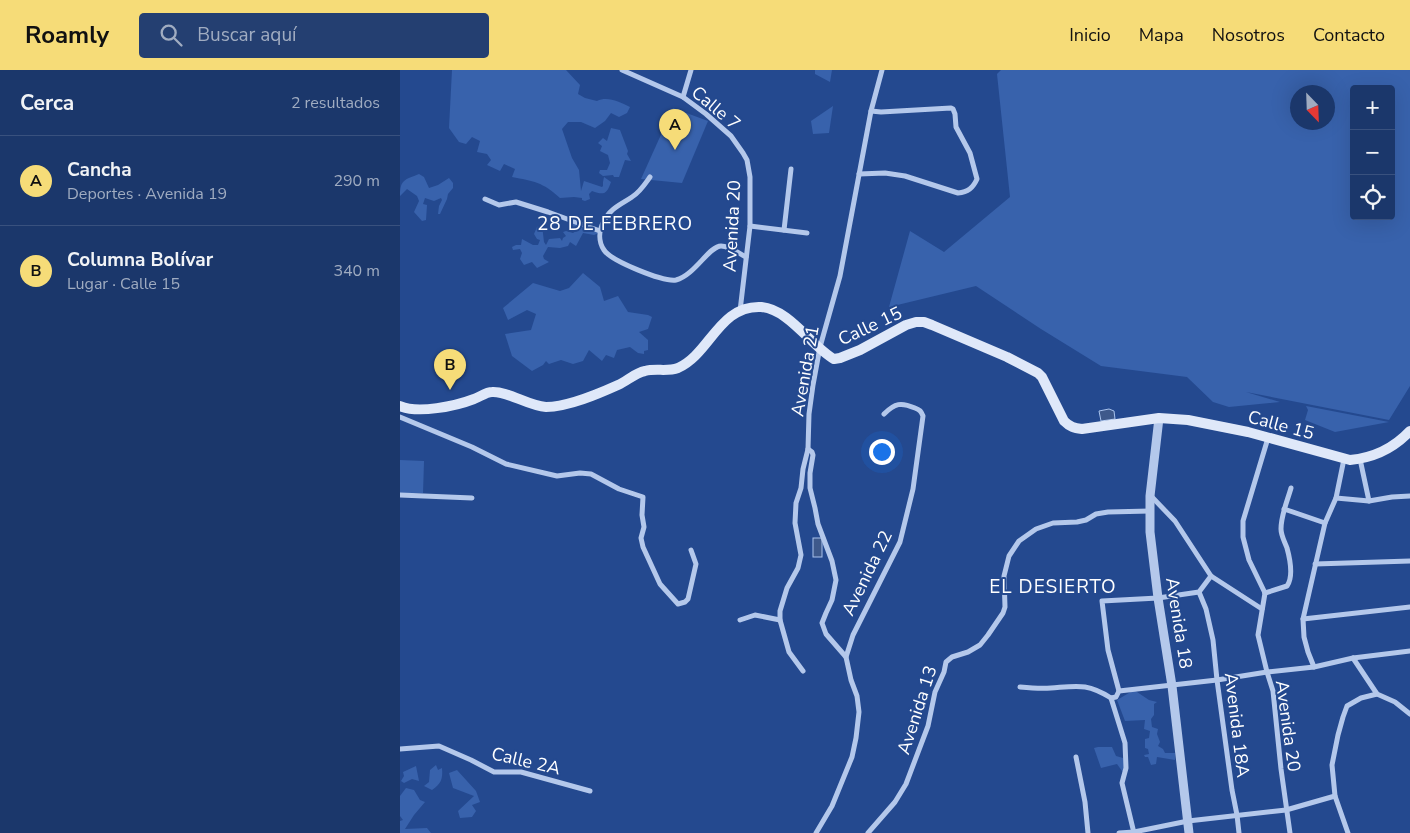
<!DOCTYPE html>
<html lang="es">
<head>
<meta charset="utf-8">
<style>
	body { margin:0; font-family:"Nunito Sans",sans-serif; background:#243f71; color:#f1f3f6 }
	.controls { position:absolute; right:15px; top:15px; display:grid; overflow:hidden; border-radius:5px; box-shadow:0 5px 20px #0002 }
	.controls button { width:45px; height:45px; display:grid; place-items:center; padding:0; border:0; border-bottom:1px solid #39517e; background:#1b376b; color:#f1f3f6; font:25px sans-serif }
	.compass { position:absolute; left:890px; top:15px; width:45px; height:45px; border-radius:50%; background:#1b376b; box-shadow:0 5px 20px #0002; rotate:157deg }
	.you { position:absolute; left:481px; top:381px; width:18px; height:18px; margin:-12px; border:4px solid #fff; border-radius:50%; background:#1a73e8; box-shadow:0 0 0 8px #1a73e833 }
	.badge { display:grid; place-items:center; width:32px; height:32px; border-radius:50%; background:#f6dc78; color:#111; font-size:16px; font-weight:700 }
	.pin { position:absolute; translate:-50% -41px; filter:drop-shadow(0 1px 2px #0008) }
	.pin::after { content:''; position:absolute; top:26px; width:18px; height:15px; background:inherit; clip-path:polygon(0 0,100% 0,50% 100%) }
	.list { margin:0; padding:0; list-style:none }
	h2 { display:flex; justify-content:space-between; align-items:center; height:65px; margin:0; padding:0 20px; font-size:21px }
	h2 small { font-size:16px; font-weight:400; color:#a0acc1 }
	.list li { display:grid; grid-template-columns:32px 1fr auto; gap:15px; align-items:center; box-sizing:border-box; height:90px; padding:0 20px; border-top:1px solid #39517e }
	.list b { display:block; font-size:19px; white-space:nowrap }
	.list p { margin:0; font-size:16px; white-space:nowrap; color:#a0acc1 }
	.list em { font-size:16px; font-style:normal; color:#a0acc1 }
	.icon { flex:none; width:28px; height:28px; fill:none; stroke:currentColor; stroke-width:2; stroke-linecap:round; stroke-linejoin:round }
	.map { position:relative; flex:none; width:1010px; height:763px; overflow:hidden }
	header { display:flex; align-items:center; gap:30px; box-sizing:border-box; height:70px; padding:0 25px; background:#f6dc78; color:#111 }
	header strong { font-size:24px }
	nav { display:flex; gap:28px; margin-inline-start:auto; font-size:18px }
	.search { width:350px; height:45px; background:#243f71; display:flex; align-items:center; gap:12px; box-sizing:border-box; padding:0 18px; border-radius:5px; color:#a0acc1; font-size:19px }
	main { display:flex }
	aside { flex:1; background:#1b376b }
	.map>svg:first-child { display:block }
	.green { fill:#3862ac; fill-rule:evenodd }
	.water { fill:#3e598b; stroke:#a8c2ec }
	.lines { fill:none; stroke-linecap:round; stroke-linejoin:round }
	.minor { stroke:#b4c8eb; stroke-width:5 }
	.tertiary { stroke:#b4c8eb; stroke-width:9 }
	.secondary { stroke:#dfe8f9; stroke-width:10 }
	.labels { text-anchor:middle; stroke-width:4; stroke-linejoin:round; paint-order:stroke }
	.street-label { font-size:18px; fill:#fff; stroke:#24498f }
	.neighbourhood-label { font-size:19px; letter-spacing:1px; fill:#fff; stroke:#24498f }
</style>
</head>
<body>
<header>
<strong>Roamly</strong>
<div class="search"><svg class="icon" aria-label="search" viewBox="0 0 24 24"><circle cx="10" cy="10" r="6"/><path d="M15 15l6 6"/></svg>Buscar aquí</div>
<nav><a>Inicio</a><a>Mapa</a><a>Nosotros</a><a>Contacto</a></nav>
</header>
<main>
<aside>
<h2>Cerca<small>2 resultados</small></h2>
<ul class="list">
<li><span class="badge">A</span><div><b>Cancha</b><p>Deportes · Avenida 19</p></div><em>290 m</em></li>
<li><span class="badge">B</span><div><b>Columna Bolívar</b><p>Lugar · Calle 15</p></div><em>340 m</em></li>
</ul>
</aside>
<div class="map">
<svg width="1010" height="763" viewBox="0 0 1010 763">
	<rect width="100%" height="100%" fill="#24498f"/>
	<g class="green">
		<path d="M52 0H166L180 15 178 24 185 28 197 31C208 26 219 32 230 37L227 43 219 47 211 43 205 51 195 58 181 52H168L162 59 172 88 179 100 181 121 184 111 202 117 203 116V112L204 107 211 112C207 123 205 126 192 121L189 124 190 129 185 131 182 130V128L174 127 160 128C143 112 133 111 112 107L115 99 104 94 100 101 87 95 91 90 87 84 77 82 80 71 72 67 66 74 59 72 49 58Z"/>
		<path d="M415 0H432L430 12 415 4Z"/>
		<path d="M601 0H1010V316L989 350 846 322 880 332 829 337 813 332 787 307 701 296 641 259 576 216 489 237 510 161 544 182 610 127 597 4ZM954 19H991V146H954ZM898 22H928V52H898Z"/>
		<path d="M433 36 429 63 413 64 411 51Z"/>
		<path d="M273 38 308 51 282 113 241 109Z"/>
		<path d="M211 58 220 60 228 81 227 84 231 91 225 90 219 107H214L213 105 203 106 199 103 200 100H207L210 93 208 85 200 81 202 76 198 73 203 68 207 71Z"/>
		<path d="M19 104 24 107 29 118 38 115 49 108 53 113V118L48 124 47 129 40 144H38L39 136 42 130 41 128 34 131 25 128 23 134 27 135 26 150 22 151 14 142 19 131 17 126 7 119 0 126C0 109 5 110 19 104Z"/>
		<path d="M172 153 182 154 184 158 195 159 199 163 194 165 183 163 176 176 170 172 168 176 160 178 148 177 143 186 144 189 149 192 137 198 132 192 124 195 120 189 122 183 120 179 113 180 112 177 116 175H121L122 169 133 175H138L140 170 137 169 134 164 137 157 142 155 144 172 146 175 149 169 160 168 162 171 163 168 166 166 163 162 166 161 173 163 176 161 171 158 169 154Z"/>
		<path d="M183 203 200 217 204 231 218 226 228 242 248 245 252 247 248 259 239 262 248 270V280L244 281V284L238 283 230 277 217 280 214 288 206 285 202 291 189 280 183 291 173 294 161 290 149 294 146 291 143 295 132 301 112 286 105 264 131 260 136 244 127 240 108 250 103 238 133 213 160 221 169 218Z"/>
		<path d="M906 336 989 352 935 362 905 350 908 340Z"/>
		<path d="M0 390 24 391 23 423H0Z"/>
		<path d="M734 620 749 630 757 632 754 634V645L751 649 752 657 758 659 757 664 760 672 758 676 763 679 765 683H775V690L757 687 756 694 751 695 748 687H745L744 685 749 684 748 679 745 678V669L749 668 750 661 744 659 745 650 725 651 717 630Z"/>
		<path d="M698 677H712L716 686 723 688 726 703 722 701 717 694 701 698 694 678Z"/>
		<path d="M36 695 38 700 42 698C43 709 41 714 32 720L24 716 29 712 30 700Z"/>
		<path d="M16 696 19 711 12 709 4 713 1 711 4 706 3 702Z"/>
		<path d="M57 700 76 721 80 732 72 735 76 741 72 747 60 748 58 741 74 726 53 718 49 703Z"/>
		<path d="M6 718 14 720 20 730 25 732 14 745 5 759 27 758 31 763H0V751L3 750 0 746V726Z"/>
	</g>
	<g class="water">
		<path d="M709 339 714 341 715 349 701 351 699 341Z"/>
		<rect x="413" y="468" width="9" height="19"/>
	</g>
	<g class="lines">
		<g class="minor">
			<path d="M222 0 283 27 306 44 331 66 343 83 347 90 350 107V156L340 241"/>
			<path d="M283 27 291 0"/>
			<path d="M459 104 485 103 505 106 558 123C568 122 573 118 577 109L570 83 556 57 555 44 553 39 551 38 481 42 471 41"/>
			<path d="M250 107C245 114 240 122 232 127 222 134 210 138 204 151 199 160 198 171 204 180 211 191 263 212 276 210 295 205 309 176 321 176 330 176 338 183 346 187"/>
			<path d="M85 129 99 135 116 132 148 142 200 161"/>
			<path d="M350 156 407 163"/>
			<path d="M384 160 391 99"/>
			<path d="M0 347 72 377 106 394 157 406 180 403 191 404 219 419 243 427 242 445 244 457 241 468 243 477 260 514 278 534 285 532 288 529 296 494 291 480"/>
			<path d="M408 379 412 382 413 385 410 403V418L415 438 418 454 432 491 436 510 432 530 426 543 422 553 426 564 446 587 451 610 457 626 459 642 456 668 452 687 432 736 416 763"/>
			<path d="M960 389 969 431"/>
			<path d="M0 425 72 428"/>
			<path d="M751 426 775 451 811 506 862 539"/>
			<path d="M936 428 969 431 992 427 1010 426"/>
			<path d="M884 439 925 453"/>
			<path d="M915 494 1010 491"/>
			<path d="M799 522 806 539 813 570 817 610 832 720 837 745 839 763"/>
			<path d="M865 523 858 565 867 602 873 621 881 699 890 763"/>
			<path d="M865 523 849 490 843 467V451L868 368"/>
			<path d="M865 523 887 516C894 506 890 489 887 478 885 472 881 466 881 459 881 445 887 432 891 418"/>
			<path d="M903 549 1010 537"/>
			<path d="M340 550 355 545 380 550"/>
			<path d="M446 587 453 565 500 472 513 419 523 346C521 341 520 340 515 338 501 332 495 333 484 344"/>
			<path d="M953 588 977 624 995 632 1010 644"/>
			<path d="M914 597 908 582 904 567 903 549 925 453 936 428 944 389"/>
			<path d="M403 601 389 582 380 550V541L387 518 398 498 401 485 395 453 396 433 401 418 403 399 408 379 409 344 413 315 420 277 440 206 471 41 482 0"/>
			<path d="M620 617C630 618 641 619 651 618 678 616 687 613 711 628L716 627 719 621 817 610 867 602 914 597 953 588 1010 581"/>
			<path d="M719 621 708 580 702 531 758 528 799 522 811 506"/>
			<path d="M711 628 725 673 726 698 722 713 734 763"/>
			<path d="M0 679 39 676 71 690 94 702H121L190 721"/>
			<path d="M676 687 685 732 688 763"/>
			<path d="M468 763 495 732 506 714 528 656 535 622 544 602 546 592 552 587 568 582 580 575 588 565 603 543 605 537 604 506 609 486 619 471 636 459 653 453 677 452 686 450 696 444 708 442 750 441"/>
			<path d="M719 763 734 762 788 751 886 740 935 726"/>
			<path d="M948 763 935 726 932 695 938 665 943 647 947 636 961 628 977 624"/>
		</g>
		<path class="tertiary" d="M759 348 750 426V462L758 528 772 616 789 763"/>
		<path class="secondary" d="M0 336C18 344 56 336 74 329 80 327 86 322 92 322 108 321 128 336 146 337 168 337 198 324 218 315 227 311 235 303 245 301 256 298 267 302 278 298 310 284 319 235 361 237 389 239 412 277 434 289L440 288 460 280 506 255 516 252H524L532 255 607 287 638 303 642 307 664 351C670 357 674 358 682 359L759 348 788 350 848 362 950 390C973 388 994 378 1010 361"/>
	</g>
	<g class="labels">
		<g class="street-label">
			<text transform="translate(316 38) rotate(40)" y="6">Calle 7</text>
			<text transform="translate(332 156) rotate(-87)" y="6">Avenida 20</text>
			<text transform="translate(470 256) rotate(-25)" y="6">Calle 15</text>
			<text transform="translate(405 301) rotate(-80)" y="6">Avenida 21</text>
			<text transform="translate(881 355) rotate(15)" y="6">Calle 15</text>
			<text transform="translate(467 503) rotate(-64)" y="6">Avenida 22</text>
			<text transform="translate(779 553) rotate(81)" y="6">Avenida 18</text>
			<text transform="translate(517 640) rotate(-72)" y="6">Avenida 13</text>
			<text transform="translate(837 655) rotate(83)" y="6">Avenida 18A</text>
			<text transform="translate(888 656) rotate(82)" y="6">Avenida 20</text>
			<text transform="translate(126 691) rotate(13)" y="6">Calle 2A</text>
		</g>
		<g class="neighbourhood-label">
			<text x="215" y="160">28 DE FEBRERO</text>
			<text x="653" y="523">EL DESIERTO</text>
		</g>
	</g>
</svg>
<div class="controls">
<button>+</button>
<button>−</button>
<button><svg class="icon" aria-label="locate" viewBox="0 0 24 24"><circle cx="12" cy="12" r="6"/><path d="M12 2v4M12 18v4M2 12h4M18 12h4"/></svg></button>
</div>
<svg class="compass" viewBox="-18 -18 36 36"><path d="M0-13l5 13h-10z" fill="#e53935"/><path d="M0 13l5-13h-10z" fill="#a0acc1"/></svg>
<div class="you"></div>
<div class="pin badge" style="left:275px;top:80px">A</div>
<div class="pin badge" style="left:50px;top:320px">B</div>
</div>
</main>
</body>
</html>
